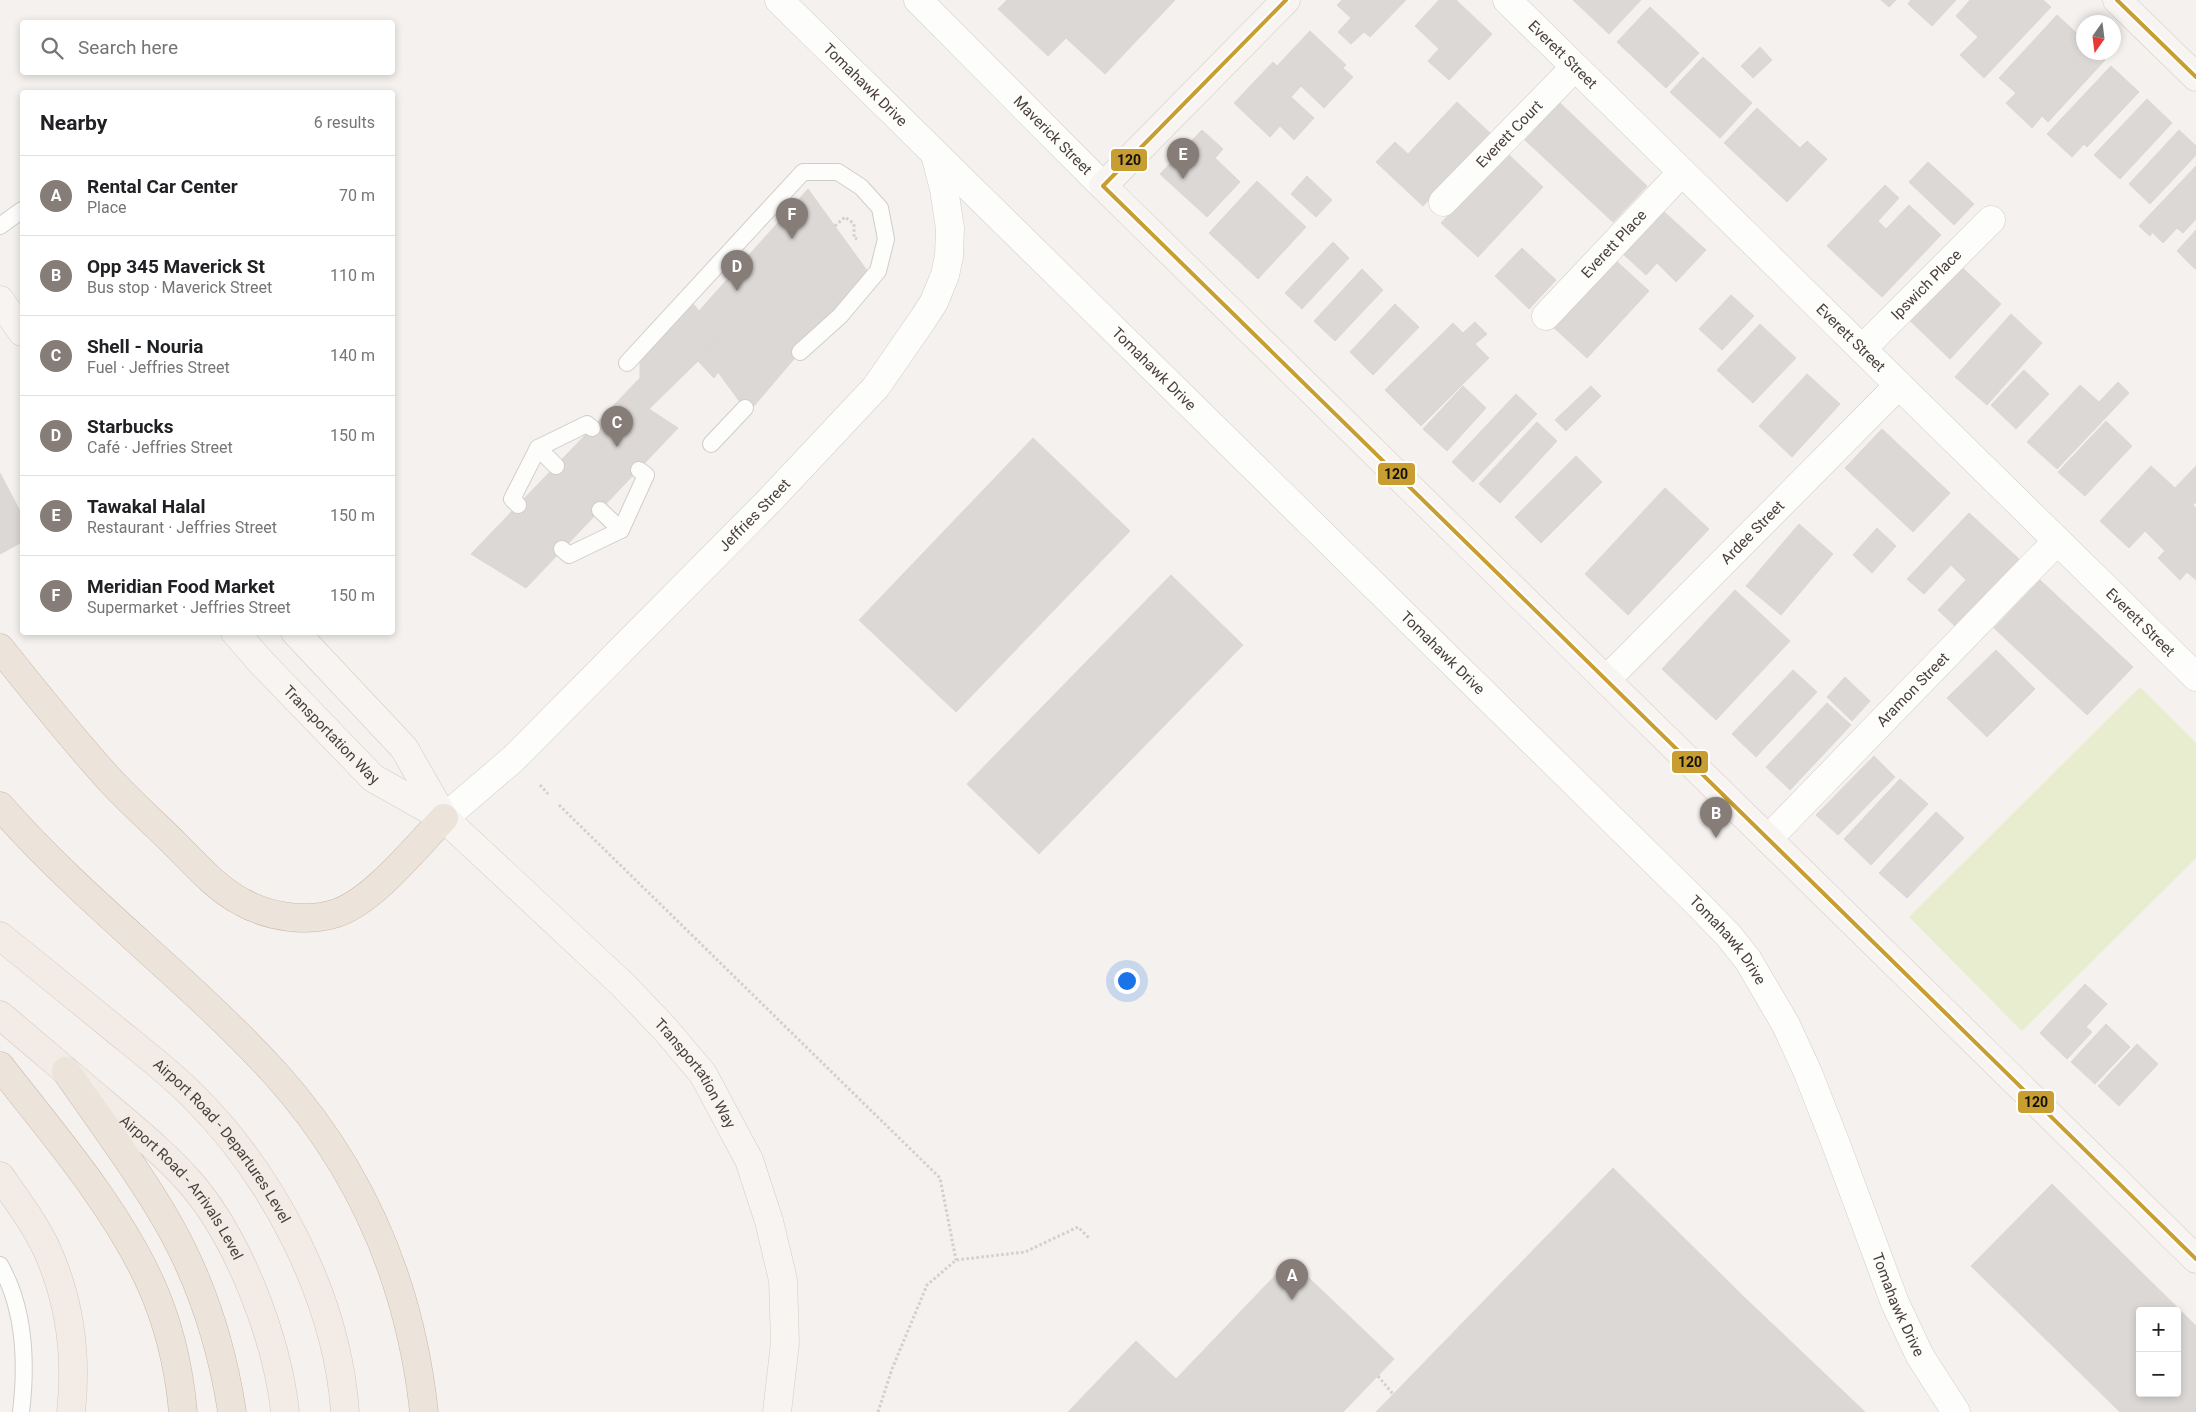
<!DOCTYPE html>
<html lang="en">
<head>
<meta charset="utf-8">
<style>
	body { margin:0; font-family:Roboto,sans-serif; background:#f2f2f2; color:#202124 }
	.controls { position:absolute; right:15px; bottom:15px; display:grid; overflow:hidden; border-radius:5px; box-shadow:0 2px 8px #0003 }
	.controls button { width:45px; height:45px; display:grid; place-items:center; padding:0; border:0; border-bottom:1px solid #e0e0e0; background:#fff; color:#202124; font:25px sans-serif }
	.compass { position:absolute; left:2076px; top:15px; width:45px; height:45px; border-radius:50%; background:#fff; box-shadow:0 2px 8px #0003; rotate:194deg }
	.you { position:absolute; left:1126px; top:980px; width:18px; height:18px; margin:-12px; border:4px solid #fff; border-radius:50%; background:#1a73e8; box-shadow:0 0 0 8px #1a73e833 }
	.badge { display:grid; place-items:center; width:32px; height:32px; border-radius:50%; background:#867d78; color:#fff; font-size:16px; font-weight:700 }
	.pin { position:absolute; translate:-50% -41px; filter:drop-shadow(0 1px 2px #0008) }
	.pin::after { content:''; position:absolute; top:26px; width:18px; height:15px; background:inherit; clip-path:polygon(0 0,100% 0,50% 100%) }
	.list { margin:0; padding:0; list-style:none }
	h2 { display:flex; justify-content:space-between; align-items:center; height:65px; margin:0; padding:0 20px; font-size:21px }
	h2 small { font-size:16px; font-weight:400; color:#757577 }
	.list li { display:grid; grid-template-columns:32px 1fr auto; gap:15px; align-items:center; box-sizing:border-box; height:80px; padding:0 20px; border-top:1px solid #e0e0e0 }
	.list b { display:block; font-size:19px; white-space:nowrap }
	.list p { margin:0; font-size:16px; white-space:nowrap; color:#757577 }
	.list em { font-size:16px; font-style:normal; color:#757577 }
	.icon { flex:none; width:28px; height:28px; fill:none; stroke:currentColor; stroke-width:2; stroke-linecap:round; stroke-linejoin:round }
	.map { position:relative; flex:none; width:2196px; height:1412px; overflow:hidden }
	.search { position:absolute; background:#fff; box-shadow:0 2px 8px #0003; left:20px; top:20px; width:375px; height:55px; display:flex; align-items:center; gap:12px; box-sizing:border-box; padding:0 18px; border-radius:5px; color:#757577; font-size:19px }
	.panel { position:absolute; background:#fff; box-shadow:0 2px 8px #0003; left:20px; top:90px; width:375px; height:545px; border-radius:5px }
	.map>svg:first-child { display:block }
	.green { fill:#e9edcf }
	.building { fill:#dcd8d5; stroke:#dcd7d4; fill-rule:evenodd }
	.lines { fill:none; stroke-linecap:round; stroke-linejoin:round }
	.service-casing { stroke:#d1cdca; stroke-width:18 }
	.minor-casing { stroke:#d1cdca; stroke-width:29 }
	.secondary-casing { stroke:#d4cdc6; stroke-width:29 }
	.primary-casing { stroke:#d6c7bc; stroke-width:29 }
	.motorway-casing { stroke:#cbb6a9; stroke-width:29 }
	.path { stroke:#d3cfcc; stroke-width:3; stroke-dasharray:2.5 2.5; stroke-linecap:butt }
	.service { stroke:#fdfdfc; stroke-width:16 }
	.minor { stroke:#fdfdfc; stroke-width:28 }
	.secondary { stroke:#f7f4f1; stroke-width:28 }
	.primary { stroke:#f2ebe6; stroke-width:28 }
	.motorway { stroke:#ece3db; stroke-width:28 }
	.bus-1-casing { stroke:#fff; stroke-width:8 }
	.bus-1 { stroke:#c99e30; stroke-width:4 }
	.labels { text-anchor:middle; stroke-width:4; stroke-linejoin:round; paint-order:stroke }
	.street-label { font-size:15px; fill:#4a3f39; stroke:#fff }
	.line-badge { stroke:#fff; stroke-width:2 }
	.pale-badge-label { font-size:14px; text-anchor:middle; font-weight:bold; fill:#111 }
</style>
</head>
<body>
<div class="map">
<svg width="2196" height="1412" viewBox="0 0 2196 1412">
	<rect width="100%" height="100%" fill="#f4f1ee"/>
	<path class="green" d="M2140 687 2196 743V858L2022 1031 1909 917Z"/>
	<g class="building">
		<path d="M1007 0H1175L1105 74 1066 38 1048 56 998 9Z"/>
		<path d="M1342 0H1406L1370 37 1364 32 1351 44 1338 32 1351 18 1337 5Z"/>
		<path d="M1439 0H1456L1492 34 1449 80 1428 61 1439 49 1415 26Z"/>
		<path d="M1573 0H1641L1609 34Z"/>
		<path d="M1881 0H1896L1889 7Z"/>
		<path d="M1911 0H1956L1932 26 1908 4Z"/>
		<path d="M1970 0H2043L2051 7 1984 78 1960 55 1978 37 1956 16Z"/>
		<path d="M1650 7 1699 53 1666 88 1617 42Z"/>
		<path d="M2057 15 2084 40V52H2097L2105 60 2048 122 2042 116 2032 128 2006 103 2016 93 1999 78Z"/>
		<path d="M1310 31 1346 65 1343 68 1353 77 1324 108 1301 86 1291 97 1314 118 1294 140 1280 126 1270 137 1234 103 1273 62 1277 66Z"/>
		<path d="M1760 47 1772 60 1753 78 1741 66Z"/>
		<path d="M1703 57 1752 103 1720 138 1670 92Z"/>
		<path d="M2111 66 2139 92 2087 147 2084 144 2072 157 2047 134Z"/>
		<path d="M2147 99 2172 123 2120 179 2094 155Z"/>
		<path d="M1457 102 1491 134 1423 206 1376 162 1395 142 1408 154Z"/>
		<path d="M1560 103 1647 186 1613 222 1525 140Z"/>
		<path d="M1757 108 1800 148 1807 141 1827 159 1787 202 1724 143Z"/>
		<path d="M1202 130 1223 149 1215 158 1240 182 1207 217 1160 174Z"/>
		<path d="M2179 130 2196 146V155L2150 204 2129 184Z"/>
		<path d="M1507 153 1543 187 1478 257 1441 223Z"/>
		<path d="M1928 162 1974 204 1954 225 1909 182Z"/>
		<path d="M2196 166V219L2183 233 2177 228 2163 243 2152 232 2150 236 2139 226Z"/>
		<path d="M1307 176 1332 200 1316 217 1291 194Z"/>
		<path d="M1257 181 1306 227 1258 279 1209 233Z"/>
		<path d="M1885 185 1899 198 1878 221 1886 229 1909 205 1941 235 1882 297 1827 246Z"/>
		<path d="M808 189 868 272 748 413 718 372 714 378 698 361 722 333 699 311Z"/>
		<path d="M1662 210 1706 250 1676 282 1657 263 1646 275 1622 253Z"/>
		<path d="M2196 230V268L2195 269 2177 251Z"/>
		<path d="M1333 242 1349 258 1302 309 1285 293Z"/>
		<path d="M1522 248 1556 280 1529 309 1495 276Z"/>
		<path d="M1614 259 1649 291 1587 358 1551 325Z"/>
		<path d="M1953 259 2001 304 1950 359 1902 313Z"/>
		<path d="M1362 269 1383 290 1335 341 1314 321Z"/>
		<path d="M1731 295 1754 316 1722 350 1699 329Z"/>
		<path d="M690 300 699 311 722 333 698 361 649 409 678 428 526 588 471 554 640 378V355Z"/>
		<path d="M1395 304 1419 327 1373 375 1350 352Z"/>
		<path d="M2011 314 2042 343 1987 405 1955 377Z"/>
		<path d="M1475 322 1487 334 1475 344 1489 358 1421 426 1385 390 1453 323 1463 333Z"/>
		<path d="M1760 324 1796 358 1753 403 1717 370Z"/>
		<path d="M2024 370 2049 394 2016 429 1991 405Z"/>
		<path d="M1807 374 1840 404 1792 457 1759 426Z"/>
		<path d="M2118 382 2129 393 2057 469 2027 442 2080 385 2099 402Z"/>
		<path d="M1463 386 1486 408 1447 451 1423 429Z"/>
		<path d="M1591 386 1601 396 1566 431 1555 420Z"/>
		<path d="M1516 394 1537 414 1473 482 1452 462Z"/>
		<path d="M2106 421 2132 446 2085 496 2058 472Z"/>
		<path d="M1537 422 1557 441 1500 503 1479 484Z"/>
		<path d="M1882 429 1950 493 1913 532 1845 468Z"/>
		<path d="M1033 438 1130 531 956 712 859 620Z"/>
		<path d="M1576 456 1602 482 1541 543 1515 517Z"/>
		<path d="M2151 466 2175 488 2196 466V502L2193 505 2196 508V580L2187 572 2180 580 2158 558 2165 551 2145 531 2129 548 2100 521Z"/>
		<path d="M0 473 22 515V542L0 554Z"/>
		<path d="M1665 488 1709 529 1628 615 1585 574Z"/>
		<path d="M1969 513 2019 559 1956 627 1938 610 1966 580 1951 565 1924 594 1907 579Z"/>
		<path d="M1799 524 1833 554 1781 615 1746 586Z"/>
		<path d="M1877 528 1896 546 1872 573 1853 555Z"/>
		<path d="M1171 575 1243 645 1039 854 967 784Z"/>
		<path d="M2040 580 2133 667 2087 715 1994 628Z"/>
		<path d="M1735 590 1790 641 1716 720 1662 669Z"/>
		<path d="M1996 650 2035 689 1987 737 1947 698Z"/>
		<path d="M1793 670 1817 692 1756 757 1732 734Z"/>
		<path d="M1845 677 1870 701 1852 721 1827 697Z"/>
		<path d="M1827 703 1851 725 1790 790 1766 767Z"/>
		<path d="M1874 756 1895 777 1838 835 1816 815Z"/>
		<path d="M1900 779 1928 804 1871 865 1844 839Z"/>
		<path d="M1936 812 1964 838 1907 898 1879 873Z"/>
		<path d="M2085 984 2107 1004 2086 1027 2092 1032 2067 1059 2040 1033Z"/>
		<path d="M2106 1024 2130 1047 2095 1084 2071 1062Z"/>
		<path d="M2137 1044 2158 1064 2119 1106 2098 1086Z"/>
		<path d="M1613 1168 1745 1298 1865 1412H1376Z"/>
		<path d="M2052 1184 2196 1326V1412H2120L1971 1266ZM2140 1311H2177V1393H2140Z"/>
		<path d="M1290 1260 1394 1359 1343 1412H1068L1136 1341 1176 1379Z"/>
	</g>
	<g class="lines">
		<defs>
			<g id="service">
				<path d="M0 226 22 210"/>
				<path d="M627 363 803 172H838L861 187 880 208 886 239 878 271 840 316 800 352"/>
				<path d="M711 444 745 408"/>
				<path d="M538 448 556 466"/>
				<path d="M518 505 512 499 538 448 587 424 592 428"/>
				<path d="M600 510 621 530"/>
				<path d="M562 549 569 555 621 530 646 475 639 470"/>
				<path d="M0 1265C25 1309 27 1362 21 1412"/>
			</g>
			<g id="minor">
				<path id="s1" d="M779 0 1698 904 1729 936 1748 960 1786 1025 1808 1073 1834 1139 1895 1303 1920 1356 1956 1412"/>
				<path id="s2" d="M918 0 1103 186"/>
				<path id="s3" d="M1507 0 2196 677"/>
				<path id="s4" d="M1443 202 1575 67"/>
				<path id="s5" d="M1546 316 1682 172"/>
				<path id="s6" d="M1862 349 1991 220"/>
				<path id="s7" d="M1606 680 1899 385"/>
				<path id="s8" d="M444 818 513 759 768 502 876 387 923 319 934 302 945 275 949 256 950 228 944 189 935 154"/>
				<path id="s9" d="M1768 839 2057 541"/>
			</g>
			<g id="secondary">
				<path d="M1286 0 1103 186 2196 1259"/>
				<path d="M2117 0 2196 77"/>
				<path d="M0 300 22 332"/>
				<path id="s10" d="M235 632 260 661 373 778 444 818 623 985 665 1029 703 1074 749 1160 769 1221 783 1280 785 1343 777 1412"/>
				<path d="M295 632 404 748 444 818"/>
			</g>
			<g id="primary">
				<path id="s11" d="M0 936C39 967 78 999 117 1031 143 1052 169 1072 192 1095 273 1175 337 1297 345 1412"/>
				<path id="s12" d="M0 1015C35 1044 69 1074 104 1103 133 1128 163 1152 188 1180 238 1236 277 1338 285 1412"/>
				<path d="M0 1176C17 1200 35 1224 47 1250 70 1301 77 1357 71 1412"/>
			</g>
			<g id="motorway">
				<path d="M0 648C35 692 71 737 109 779 130 802 154 823 176 845 196 865 217 889 242 902 269 917 307 923 337 913 374 900 416 847 444 818"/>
				<path d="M0 806C84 902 188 978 274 1072 362 1169 410 1283 424 1412"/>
				<path d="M0 1066C52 1133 113 1203 149 1280 168 1321 179 1367 183 1412"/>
				<path d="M66 1071C97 1116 130 1160 158 1206 197 1269 221 1340 232 1412"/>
			</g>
		</defs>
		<use href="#service" class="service-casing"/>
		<use href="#minor" class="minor-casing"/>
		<use href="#secondary" class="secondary-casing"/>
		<use href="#primary" class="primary-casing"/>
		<use href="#motorway" class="motorway-casing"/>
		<g class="path">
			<path d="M835 226 845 217 854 224V238L857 239"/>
			<path d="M540 785 548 794"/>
			<path d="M559 805 940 1178 956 1260"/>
			<path d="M1378 1376 1393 1394"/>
			<path d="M878 1412 892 1369 927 1285 956 1260 1025 1252 1078 1227 1090 1239"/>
		</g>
		<use href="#service" class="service"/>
		<use href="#minor" class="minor"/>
		<use href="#secondary" class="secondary"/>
		<use href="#primary" class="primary"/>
		<use href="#motorway" class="motorway"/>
		<defs>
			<g id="bus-1">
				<path d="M1286 0 1103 186 2196 1259"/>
				<path d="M2117 0 2196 77"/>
			</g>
		</defs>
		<use href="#bus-1" class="bus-1-casing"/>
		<use href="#bus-1" class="bus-1"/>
	</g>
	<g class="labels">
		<g class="street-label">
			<text dy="5" stroke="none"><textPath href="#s3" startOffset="78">Everett Street</textPath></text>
			<text dy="5" stroke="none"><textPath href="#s1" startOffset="121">Tomahawk Drive</textPath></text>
			<text dy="5" stroke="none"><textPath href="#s4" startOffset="95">Everett Court</textPath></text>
			<text dy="5" stroke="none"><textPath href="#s2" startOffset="191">Maverick Street</textPath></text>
			<text dy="5" stroke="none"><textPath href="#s5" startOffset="99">Everett Place</textPath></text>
			<text dy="5" stroke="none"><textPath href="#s6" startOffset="91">Ipswich Place</textPath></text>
			<text dy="5" stroke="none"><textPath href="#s3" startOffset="482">Everett Street</textPath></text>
			<text dy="5" stroke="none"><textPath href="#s1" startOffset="526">Tomahawk Drive</textPath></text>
			<text dy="5" stroke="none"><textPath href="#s8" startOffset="434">Jeffries Street</textPath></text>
			<text dy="5" stroke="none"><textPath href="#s7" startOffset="208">Ardee Street</textPath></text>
			<text dy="5" stroke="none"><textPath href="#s3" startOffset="888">Everett Street</textPath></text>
			<text dy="5" stroke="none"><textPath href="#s1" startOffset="931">Tomahawk Drive</textPath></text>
			<text dy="5" stroke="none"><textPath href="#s9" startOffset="208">Aramon Street</textPath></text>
			<text dy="5" stroke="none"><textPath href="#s10" startOffset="141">Transportation Way</textPath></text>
			<text dy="5" stroke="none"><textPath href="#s1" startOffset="1336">Tomahawk Drive</textPath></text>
			<text dy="5" stroke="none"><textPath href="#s10" startOffset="642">Transportation Way</textPath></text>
			<text dy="5" stroke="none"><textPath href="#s11" startOffset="304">Airport Road - Departures Level</textPath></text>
			<text dy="5" stroke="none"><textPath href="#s12" startOffset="252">Airport Road - Arrivals Level</textPath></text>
			<text dy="5" stroke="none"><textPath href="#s1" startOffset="1741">Tomahawk Drive</textPath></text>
		</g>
	</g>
	<g class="line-badge">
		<rect x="1110" y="148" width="38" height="24" rx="5" fill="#c99e30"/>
		<rect x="1377" y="462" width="39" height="24" rx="5" fill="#c99e30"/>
		<rect x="1671" y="750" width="38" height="24" rx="5" fill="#c99e30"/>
		<rect x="2017" y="1090" width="38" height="24" rx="5" fill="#c99e30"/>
	</g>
	<g class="pale-badge-label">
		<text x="1129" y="165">120</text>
		<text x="1396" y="479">120</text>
		<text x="1690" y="767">120</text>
		<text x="2036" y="1107">120</text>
	</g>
</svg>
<div class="controls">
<button>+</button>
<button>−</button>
</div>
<svg class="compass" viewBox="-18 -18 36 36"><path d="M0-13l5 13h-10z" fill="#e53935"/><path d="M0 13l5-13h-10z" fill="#757577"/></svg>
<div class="you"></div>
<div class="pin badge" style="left:1292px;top:1300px">A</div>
<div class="pin badge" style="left:1716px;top:838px">B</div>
<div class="pin badge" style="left:617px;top:447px">C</div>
<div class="pin badge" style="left:737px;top:291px">D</div>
<div class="pin badge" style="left:1183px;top:179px">E</div>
<div class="pin badge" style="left:792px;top:239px">F</div>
<div class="search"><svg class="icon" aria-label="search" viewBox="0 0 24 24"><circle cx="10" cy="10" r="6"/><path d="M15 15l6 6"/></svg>Search here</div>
<section class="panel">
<h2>Nearby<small>6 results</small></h2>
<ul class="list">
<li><span class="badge">A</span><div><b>Rental Car Center</b><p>Place</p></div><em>70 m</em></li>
<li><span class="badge">B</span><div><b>Opp 345 Maverick St</b><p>Bus stop · Maverick Street</p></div><em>110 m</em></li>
<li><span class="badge">C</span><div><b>Shell - Nouria</b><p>Fuel · Jeffries Street</p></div><em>140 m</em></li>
<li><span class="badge">D</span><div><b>Starbucks</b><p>Café · Jeffries Street</p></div><em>150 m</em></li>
<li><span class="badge">E</span><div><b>Tawakal Halal</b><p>Restaurant · Jeffries Street</p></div><em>150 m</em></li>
<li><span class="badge">F</span><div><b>Meridian Food Market</b><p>Supermarket · Jeffries Street</p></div><em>150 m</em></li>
</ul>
</section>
</div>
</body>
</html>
